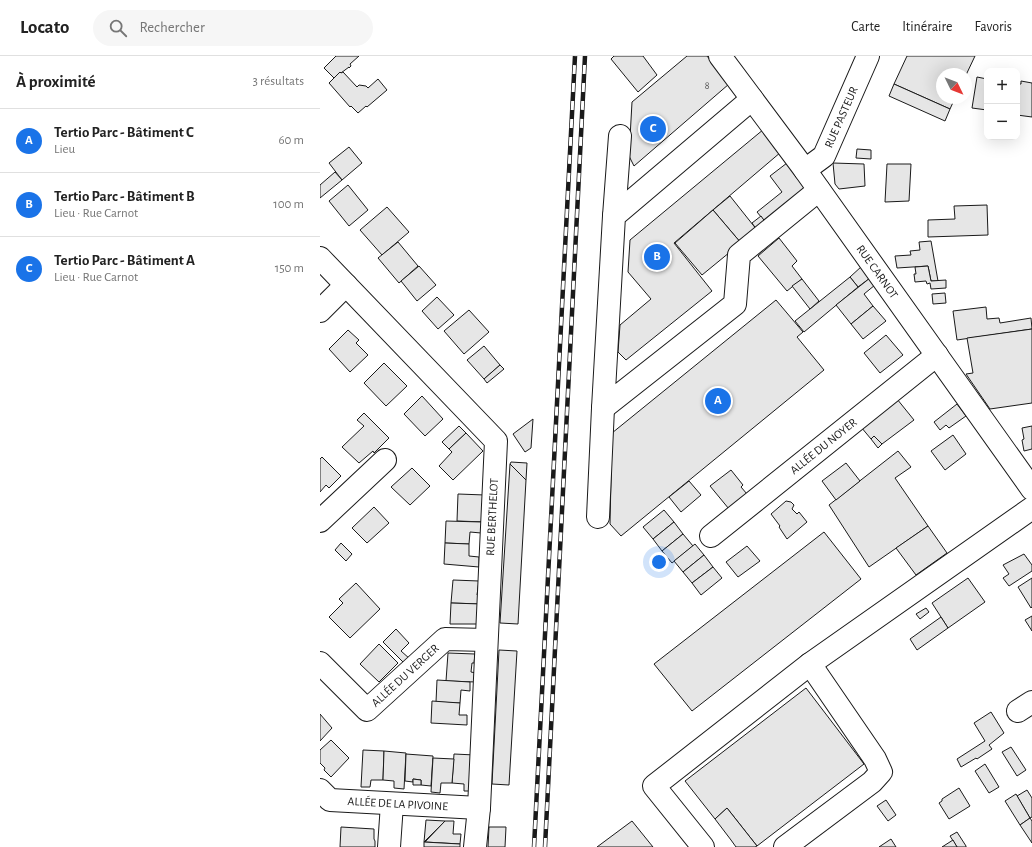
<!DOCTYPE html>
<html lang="fr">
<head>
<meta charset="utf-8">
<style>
	body { margin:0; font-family:"Alegreya Sans",sans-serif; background:#f6f6f6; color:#222 }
	.controls { position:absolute; right:12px; top:12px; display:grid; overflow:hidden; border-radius:8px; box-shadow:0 4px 16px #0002 }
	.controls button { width:36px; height:36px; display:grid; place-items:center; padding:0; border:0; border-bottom:1px solid #e0e0e0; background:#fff; color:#222; font:20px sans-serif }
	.compass { position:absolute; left:616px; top:12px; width:36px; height:36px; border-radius:50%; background:#fff; box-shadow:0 4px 16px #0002; rotate:133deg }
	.you { position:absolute; left:339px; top:506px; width:14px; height:14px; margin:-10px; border:3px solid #fff; border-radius:50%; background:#1a73e8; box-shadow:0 0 0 6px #1a73e833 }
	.badge { display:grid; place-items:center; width:26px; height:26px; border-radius:50%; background:#1a73e8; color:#fff; font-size:13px; font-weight:700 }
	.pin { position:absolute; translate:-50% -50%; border:2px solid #fff; box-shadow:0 1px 4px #0006 }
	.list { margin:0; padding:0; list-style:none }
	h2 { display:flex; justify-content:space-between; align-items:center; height:52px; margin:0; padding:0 16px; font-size:17px }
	h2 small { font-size:13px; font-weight:400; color:#767676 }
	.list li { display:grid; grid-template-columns:26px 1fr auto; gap:12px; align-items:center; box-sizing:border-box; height:64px; padding:0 16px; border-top:1px solid #e0e0e0 }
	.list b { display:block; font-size:15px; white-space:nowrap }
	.list p { margin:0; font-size:13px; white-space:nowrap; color:#767676 }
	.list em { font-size:13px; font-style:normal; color:#767676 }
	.icon { flex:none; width:22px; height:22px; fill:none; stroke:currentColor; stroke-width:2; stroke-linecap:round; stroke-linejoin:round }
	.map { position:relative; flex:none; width:712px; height:791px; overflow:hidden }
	header { display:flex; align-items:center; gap:24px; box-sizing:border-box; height:56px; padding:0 20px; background:#fff; border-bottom:1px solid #e0e0e0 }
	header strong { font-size:19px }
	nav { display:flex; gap:22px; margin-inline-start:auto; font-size:14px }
	.search { width:280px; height:36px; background:#f6f6f6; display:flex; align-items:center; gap:10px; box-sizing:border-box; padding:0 14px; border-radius:22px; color:#767676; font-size:15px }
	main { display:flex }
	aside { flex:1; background:#fff }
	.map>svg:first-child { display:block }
	.building { fill:#e6e6e6; stroke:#1a1a1a }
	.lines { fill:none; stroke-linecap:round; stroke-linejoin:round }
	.minor-casing { stroke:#1a1a1a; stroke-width:24 }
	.minor { stroke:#fff; stroke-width:22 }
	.rail-casing { stroke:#1a1a1a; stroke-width:4.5 }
	.rail { stroke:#fff; stroke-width:3; stroke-dasharray:9; stroke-linecap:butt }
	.labels { text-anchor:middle; stroke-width:3; stroke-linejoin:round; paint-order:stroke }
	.number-label { font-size:10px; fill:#4d4d4d }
	.street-label { font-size:12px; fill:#1a1a1a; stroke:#fff }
</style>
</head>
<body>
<header>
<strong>Locato</strong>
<div class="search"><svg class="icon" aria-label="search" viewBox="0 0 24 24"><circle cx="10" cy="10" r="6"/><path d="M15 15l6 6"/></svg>Rechercher</div>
<nav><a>Carte</a><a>Itinéraire</a><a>Favoris</a></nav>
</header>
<main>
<aside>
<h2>À proximité<small>3 résultats</small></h2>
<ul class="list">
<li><span class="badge">A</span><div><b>Tertio Parc - Bâtiment C</b><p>Lieu</p></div><em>60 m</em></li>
<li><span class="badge">B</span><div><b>Tertio Parc - Bâtiment B</b><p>Lieu · Rue Carnot</p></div><em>100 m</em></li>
<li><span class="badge">C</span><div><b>Tertio Parc - Bâtiment A</b><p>Lieu · Rue Carnot</p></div><em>150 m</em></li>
</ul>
</aside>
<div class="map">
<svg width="712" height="791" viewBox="0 0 712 791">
	<rect width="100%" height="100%" fill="#fff"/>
	<g class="building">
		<path d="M16 0H39L30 8 31 10 29 12V11L21 17 20 16 14 22 4 12Z"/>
		<path d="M294 0H323L337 19 318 36 291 3Z"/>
		<path d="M367 0H387L409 28 314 110 309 100 312 46Z"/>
		<path d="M587 0H655L646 19V18H622V42H635L630 53 574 28Z"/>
		<path d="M20 16 21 17 23 16 37 31 39 29 46 30 48 32 58 23 67 34 47 51 46 50 38 57 31 50 30 51 9 27Z"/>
		<path d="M657 21 667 23V54L652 52Z"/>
		<path d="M701 25 712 27V61L697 59V28H701Z"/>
		<path d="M574 28 630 53 625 65 569 40Z"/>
		<path d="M444 73 461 96 354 187 392 235 306 304 298 296 300 269 331 243 308 216 310 184Z"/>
		<path d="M29 91 42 107 22 124 9 107Z"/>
		<path d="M537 93 551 94V103L536 102Z"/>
		<path d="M467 107 487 133 446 167 437 156 462 136 450 120Z"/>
		<path d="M513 107 544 108 545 130 519 133 515 128Z"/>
		<path d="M567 108H591L589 145 565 146Z"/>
		<path d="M15 116 22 124 0 142V129Z"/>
		<path d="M28 129 48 154 29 170 9 145Z"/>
		<path d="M410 140 437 174 421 187 393 154Z"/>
		<path d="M667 149 668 179 608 181V164L635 163 634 150Z"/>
		<path d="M67 151 89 176 62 199 40 174Z"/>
		<path d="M393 154 421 187 382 219 355 187Z"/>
		<path d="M441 160 446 167 437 174 432 167Z"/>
		<path d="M459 182 477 205 472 210 482 223 467 235 438 200Z"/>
		<path d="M611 185 618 225H611L608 210 577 212 575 200 591 199 590 195 600 194 599 186Z"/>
		<path d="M78 186 98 210 79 227 58 202Z"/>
		<path d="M99 210 116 229 97 245 81 225Z"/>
		<path d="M542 210 550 222 538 231 530 221Z"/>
		<path d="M608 210 611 225 626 224V232L611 233 610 227 607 228 606 225 595 226 594 218H596L595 211Z"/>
		<path d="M530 221 538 231 484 276 475 265Z"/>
		<path d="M550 222 555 229 544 238 553 250 531 268 516 249Z"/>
		<path d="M482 223 499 245 490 253 472 230Z"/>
		<path d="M625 237 626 247 613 248 612 238Z"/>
		<path d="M117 241 134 259 118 273 102 255Z"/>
		<path d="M456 244 483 276 477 281 504 314 301 480 290 468 292 377Z"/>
		<path d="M553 250 566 265 543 283 531 268Z"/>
		<path d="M666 251 667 263 679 262 680 267 711 262 712 273 637 284 633 255Z"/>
		<path d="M149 254 169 276 144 298 124 275Z"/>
		<path d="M712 273V347L670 353 646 318 653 317 647 282Z"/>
		<path d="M28 274 39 284 36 287 48 299 30 316 9 293Z"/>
		<path d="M566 279 583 299 560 317 544 297Z"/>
		<path d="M164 290 180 309 164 323 147 304Z"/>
		<path d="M64 307 87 330 66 350 44 327Z"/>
		<path d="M180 309 184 313 167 327 164 323Z"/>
		<path d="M102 340 123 363 105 380 84 358Z"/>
		<path d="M577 343 594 364 562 388 554 380 551 383 541 371Z"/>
		<path d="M637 348 646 360 629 372 626 369 620 374 614 366Z"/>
		<path d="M44 357 69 382 54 397 53 395 39 407 22 391 44 370 37 364Z"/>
		<path d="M213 363 211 392 205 396 193 378Z"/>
		<path d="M139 370 146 377 129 393 122 386Z"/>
		<path d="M712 370V393L704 395 702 384 704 383 702 372Z"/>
		<path d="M146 377 163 395 133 424 119 410 132 396 129 393Z"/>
		<path d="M633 379 646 398 625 414 611 395Z"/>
		<path d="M554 380 562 388 558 392 551 383Z"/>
		<path d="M578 395 591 411 575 422 608 470 549 511 509 449Z"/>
		<path d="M2 401 21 420 9 432 6 429 0 436V403Z"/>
		<path d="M191 406 207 407 206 424 190 408Z"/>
		<path d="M526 407 540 425 516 444 502 425Z"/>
		<path d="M190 408 206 424 198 568 180 567Z"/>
		<path d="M92 412 110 430 90 449 71 431Z"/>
		<path d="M411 414 423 429 421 431 427 438 409 453 390 430Z"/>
		<path d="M369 425 381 439 361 456 349 441Z"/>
		<path d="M138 438 165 439 162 448V457L166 458V466L137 465Z"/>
		<path d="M466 445 471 446 474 449 472 453 477 458 479 456 487 466 467 483 459 471 460 470 451 458Z"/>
		<path d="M54 451 69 467 47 487 32 472Z"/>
		<path d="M344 454 354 466 333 483 323 471Z"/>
		<path d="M126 465 162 466 161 477 150 476 149 488 125 487Z"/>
		<path d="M354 466 363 478 342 495 333 483Z"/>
		<path d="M608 470 627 497 596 519 576 492Z"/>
		<path d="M504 476 541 523 372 655 334 608Z"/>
		<path d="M363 478 373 490 352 507 342 495Z"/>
		<path d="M21 487 32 498 26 505 15 494Z"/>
		<path d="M125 487 149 488V500L159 501V511L124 508Z"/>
		<path d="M375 488 384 499 363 516 354 505Z"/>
		<path d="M427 490 440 505 418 521 406 506Z"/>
		<path d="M704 498 712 509V515L689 530 683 522 689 518 683 509Z"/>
		<path d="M384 499 393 511 372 527 363 516Z"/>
		<path d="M393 511 402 522 381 539 372 527Z"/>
		<path d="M648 522 665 546 628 572 612 547Z"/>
		<path d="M712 522V551L711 552 698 531Z"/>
		<path d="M133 524 159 525 157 539H162L161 548 131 547Z"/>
		<path d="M36 527 60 553 30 582 9 561 23 547 19 543Z"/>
		<path d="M131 547 161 548V555L157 556V568H130Z"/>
		<path d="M606 552 609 556 600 563 596 558Z"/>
		<path d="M712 560V575L705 564Z"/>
		<path d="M621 561 628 572 597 594 590 583Z"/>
		<path d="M76 573 89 587 81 595 90 603 85 608 63 586Z"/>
		<path d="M59 588 78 607 59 626 40 608Z"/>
		<path d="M179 594 197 595 189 729 172 728Z"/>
		<path d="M128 597 155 598 154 607H152L151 616 156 617V626L126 625Z"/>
		<path d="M117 624 150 626V635L141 634 140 647 116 646Z"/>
		<path d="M486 632 544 708 437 790 407 752 395 763 365 725Z"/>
		<path d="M112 645 140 647 139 659H147V669L111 667Z"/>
		<path d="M671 656 684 677 669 689 672 693 657 703 656 702 641 711 637 703 665 685 654 667Z"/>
		<path d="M0 658 12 672 0 685Z"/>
		<path d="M11 684 29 702 11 721 4 714 5 712 0 707V694Z"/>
		<path d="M691 691 706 714 697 720 682 696Z"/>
		<path d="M43 694 64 695 63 724H51L50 731H41Z"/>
		<path d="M64 695 86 697 84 733 74 732V725L63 724Z"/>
		<path d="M86 698 113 700 111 730 101 729V724L93 723V726L85 725Z"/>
		<path d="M134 698 155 699 153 735H144V728L132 727Z"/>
		<path d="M113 702 134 703 132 727H121L120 737 111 736Z"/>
		<path d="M665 708 679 731 669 737 655 715Z"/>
		<path d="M93 723 101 724V729H93Z"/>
		<path d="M639 732 650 750 629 763 619 747 622 745V743Z"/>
		<path d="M707 734 712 742V761L710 762 697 740Z"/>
		<path d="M696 738 710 762 700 769 685 745Z"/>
		<path d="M566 744 576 759 568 765 557 750Z"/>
		<path d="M407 752 437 790 435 791H416L411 784 395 763Z"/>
		<path d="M710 762 712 765V787L700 769Z"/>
		<path d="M106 764 125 765 104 786Z"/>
		<path d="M125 765H134L133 778H141L140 788 105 786Z"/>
		<path d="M312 765 333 791H277Z"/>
		<path d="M21 771 54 773V783L55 785V791H20Z"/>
		<path d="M169 771H186L185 791H168Z"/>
		<path d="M637 776 646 790V791H637L630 780Z"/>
		<path d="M571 783 576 791H559Z"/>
		<path d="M633 784 637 791H622Z"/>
		<path d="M104 786 140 788V791H104Z"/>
	</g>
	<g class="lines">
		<defs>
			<g id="minor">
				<path id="s1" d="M400 0 485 114 712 433"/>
				<path d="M432 43 294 160 283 352 415 248 419 199 499 134"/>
				<path id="s2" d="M485 114 504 100 548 0"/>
				<path d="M294 160 300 80"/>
				<path d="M0 202 176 385 159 752 155 791"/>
				<path d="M0 255 26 229"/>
				<path d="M278 461 283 352"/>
				<path d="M0 465 65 404"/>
				<path id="s3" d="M391 480 617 299"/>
				<path id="s4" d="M0 607 47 654 125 583 166 584"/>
				<path d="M698 655 712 646"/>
				<path id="s5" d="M0 734 10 744 159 752"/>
				<path d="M69 791 72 748"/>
				<path d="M383 791 334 730 490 608 712 452"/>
				<path d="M465 791 552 726 561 716 555 703 490 608"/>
			</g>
		</defs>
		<use href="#minor" class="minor-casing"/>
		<use href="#minor" class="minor"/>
		<defs>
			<g id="rail">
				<path d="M214 791 255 0"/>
				<path d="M225 791 265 0"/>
			</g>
		</defs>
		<use href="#rail" class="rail-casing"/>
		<use href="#rail" class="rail"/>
	</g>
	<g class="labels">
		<g class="number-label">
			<text x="387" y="33">8</text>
		</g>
		<g class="street-label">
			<text dy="4" stroke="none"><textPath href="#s2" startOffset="66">RUE PASTEUR</textPath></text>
			<text dy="4" stroke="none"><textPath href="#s1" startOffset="267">RUE CARNOT</textPath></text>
			<text dy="4" stroke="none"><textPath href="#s3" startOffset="144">ALLÉE DU NOYER</textPath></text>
			<text transform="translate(172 461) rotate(-87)" y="4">RUE BERTHELOT</text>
			<text dy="4" stroke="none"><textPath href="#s4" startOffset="118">ALLÉE DU VERGER</textPath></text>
			<text dy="4" stroke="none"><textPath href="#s5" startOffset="82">ALLÉE DE LA PIVOINE</textPath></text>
		</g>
	</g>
</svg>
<div class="controls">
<button>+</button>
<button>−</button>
</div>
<svg class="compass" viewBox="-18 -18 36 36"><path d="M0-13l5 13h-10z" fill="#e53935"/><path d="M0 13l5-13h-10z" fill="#767676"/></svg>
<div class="you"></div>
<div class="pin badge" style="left:398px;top:345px">A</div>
<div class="pin badge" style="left:337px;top:201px">B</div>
<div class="pin badge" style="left:333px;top:73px">C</div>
</div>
</main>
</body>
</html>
